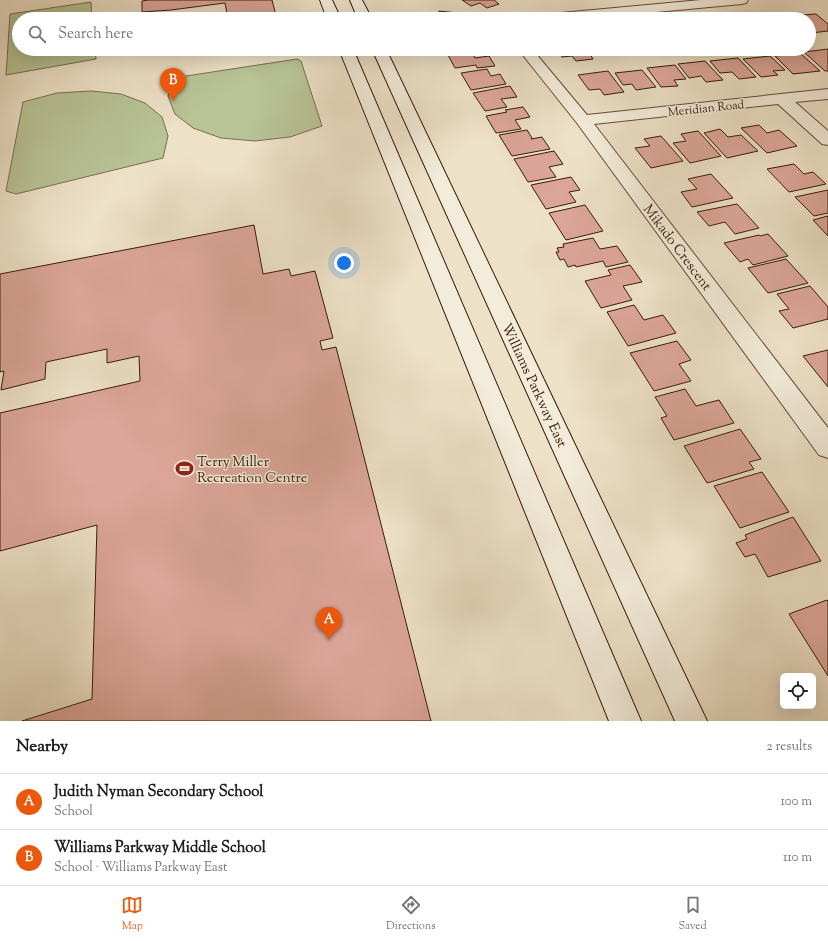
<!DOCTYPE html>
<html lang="en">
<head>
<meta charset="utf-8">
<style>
	body { margin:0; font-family:"Sorts Mill Goudy",serif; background:#f2f2f2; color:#202124 }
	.controls { position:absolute; right:12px; bottom:12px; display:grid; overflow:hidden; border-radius:6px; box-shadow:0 4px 16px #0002 }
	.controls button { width:36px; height:36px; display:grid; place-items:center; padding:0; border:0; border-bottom:1px solid #e0e0e0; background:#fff; color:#202124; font:20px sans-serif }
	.you { position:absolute; left:344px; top:263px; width:14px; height:14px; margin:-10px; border:3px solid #fff; border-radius:50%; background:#1a73e8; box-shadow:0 0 0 6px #1a73e833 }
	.badge { display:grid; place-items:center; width:26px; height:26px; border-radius:50%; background:#ea580c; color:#fff; font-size:13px; font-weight:700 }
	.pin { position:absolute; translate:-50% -33px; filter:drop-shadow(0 1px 2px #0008) }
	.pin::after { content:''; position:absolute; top:21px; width:14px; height:12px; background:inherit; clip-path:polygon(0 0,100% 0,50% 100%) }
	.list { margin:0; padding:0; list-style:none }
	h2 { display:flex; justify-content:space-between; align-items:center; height:52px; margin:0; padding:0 16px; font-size:17px }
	h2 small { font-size:13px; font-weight:400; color:#757577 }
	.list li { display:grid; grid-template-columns:26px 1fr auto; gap:12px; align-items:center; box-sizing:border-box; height:56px; padding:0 16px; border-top:1px solid #e0e0e0 }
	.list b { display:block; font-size:15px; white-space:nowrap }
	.list p { margin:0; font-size:13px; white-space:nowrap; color:#757577 }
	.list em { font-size:13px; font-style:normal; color:#757577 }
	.icon { flex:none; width:22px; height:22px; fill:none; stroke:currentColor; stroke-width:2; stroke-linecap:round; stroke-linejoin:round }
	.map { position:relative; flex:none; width:828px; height:721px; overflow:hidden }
	.search { position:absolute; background:#fff; box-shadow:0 4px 16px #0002; left:12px; right:12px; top:12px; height:44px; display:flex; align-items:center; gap:10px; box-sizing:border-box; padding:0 14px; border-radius:22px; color:#757577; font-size:15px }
	.sheet { height:164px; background:#fff }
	nav { display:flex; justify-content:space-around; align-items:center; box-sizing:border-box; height:56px; border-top:1px solid #e0e0e0; background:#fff; font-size:11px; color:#757577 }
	nav a { display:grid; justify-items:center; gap:2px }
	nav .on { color:#ea580c }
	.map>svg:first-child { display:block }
	.green { fill:#b8c396; stroke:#786e4e }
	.building { fill:#dca69a; stroke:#391a07 }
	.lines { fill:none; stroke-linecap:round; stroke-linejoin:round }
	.minor-casing { stroke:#664c37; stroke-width:2 }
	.secondary-casing { stroke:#391a07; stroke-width:2 }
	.minor { fill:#f3ecdb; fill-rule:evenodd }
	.secondary { fill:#f3ecdb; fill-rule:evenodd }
	.labels { text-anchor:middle; stroke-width:3; stroke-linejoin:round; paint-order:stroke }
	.far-street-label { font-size:12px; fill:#391a07; stroke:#f3ecdb }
	.street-label { font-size:14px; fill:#391a07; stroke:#f3ecdb }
	.poi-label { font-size:14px; fill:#391a07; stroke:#f3ecdb; text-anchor:start }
</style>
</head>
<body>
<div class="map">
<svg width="828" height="721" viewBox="0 0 828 721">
	<rect width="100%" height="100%" fill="#ede1c8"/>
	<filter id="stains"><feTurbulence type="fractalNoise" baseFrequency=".005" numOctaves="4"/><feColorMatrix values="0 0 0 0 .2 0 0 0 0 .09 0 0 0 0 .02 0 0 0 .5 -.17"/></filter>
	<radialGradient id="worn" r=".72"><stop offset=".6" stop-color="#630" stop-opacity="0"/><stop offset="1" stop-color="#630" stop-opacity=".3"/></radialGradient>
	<g class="green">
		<path d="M91 2 92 19H19V49H95L96 59 6 75 10 14Z"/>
		<path d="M297 59 301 61 322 126 290 137 255 141 221 138 193 128 175 114 168 96 173 78Z"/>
		<path d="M91 91 121 94 145 103 162 117 168 136 163 158 16 194 6 191 23 102 57 93Z"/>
	</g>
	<g class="building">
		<path d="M149 0H272L277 19H228L225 3 171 10 142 12V1Z"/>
		<path d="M462 0H494L499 4 487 8 480 3 471 6Z"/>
		<path d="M439 11 458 13 456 18 461 19H436Z"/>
		<path d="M816 14 828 24V31L811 33 809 31V19L803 15Z"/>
		<path d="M439 49H464V50L442 53Z"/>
		<path d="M557 49H587L593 59 576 61 572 56 562 57Z"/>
		<path d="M591 49H621L622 51 594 54Z"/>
		<path d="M828 49V71H825L804 52Z"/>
		<path d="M472 52 475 58 489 56 495 66 477 68 476 65 455 68 448 55Z"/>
		<path d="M801 54 820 71 793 74 775 56Z"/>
		<path d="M770 56 785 70 773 71 778 75 761 77 743 59Z"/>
		<path d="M738 58 756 77 739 79 732 72 720 73 710 61Z"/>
		<path d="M705 61 723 80 706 82 701 76 689 78 678 64Z"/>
		<path d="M675 65 686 79 674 80 678 86 661 87 647 68Z"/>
		<path d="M487 69 491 76 500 74 506 84 471 90 461 73Z"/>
		<path d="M642 70 656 87 636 90 632 84 623 85 615 73Z"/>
		<path d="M608 71 624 92 604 95 600 89 589 90 578 75Z"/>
		<path d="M510 86 517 97 501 99 507 107 485 111 473 93Z"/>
		<path d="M523 107 530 117 515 120 521 129 496 133 486 116 507 112 505 110Z"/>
		<path d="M759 125 767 133 779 130 797 146 767 153 741 128Z"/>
		<path d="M720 129 728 137 741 135 758 151 727 158 704 133Z"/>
		<path d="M527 130 532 138 531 139 542 137 550 149 512 156 499 135Z"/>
		<path d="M698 131 721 156 690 163 673 143 686 141 681 134Z"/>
		<path d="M661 136 683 161 651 168 635 148 650 146 644 139Z"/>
		<path d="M554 151 563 164 549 167 556 177 528 182 514 159Z"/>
		<path d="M794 164 804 174 813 172 826 184 789 192 767 169Z"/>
		<path d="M711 174 733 198 692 207 681 192 697 189 688 179Z"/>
		<path d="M571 177 580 190 569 192 576 202 546 209 531 185Z"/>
		<path d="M828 190V213L814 216 795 197Z"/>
		<path d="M737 204 759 228 735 234 725 222 709 226 697 212Z"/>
		<path d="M585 205 603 231 566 240 549 213Z"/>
		<path d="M828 216V236L813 220Z"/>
		<path d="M254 225 263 274 289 269 291 276 315 271 333 338 320 341 322 350 336 347 431 721H22L92 699 97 525 0 551V413L140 381 139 356 107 363V349L46 362 45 379 1 390 4 371 0 372V274Z"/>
		<path d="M768 234 788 256 753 265 748 259 740 262 724 243 759 235 760 236Z"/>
		<path d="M593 238 600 249 617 246 628 262 606 267 603 261 576 267 575 265 568 267 564 259 560 260 556 252H559L557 248 564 247 563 244Z"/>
		<path d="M786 259 808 283 768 293 748 268Z"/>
		<path d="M630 265 642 282 623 286 632 300 601 308 585 281 611 275 608 270Z"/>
		<path d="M810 286 828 307V319L793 328 779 311 789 309 777 294Z"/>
		<path d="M634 305 644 320 663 315 676 333 628 346 607 312Z"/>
		<path d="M677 341 691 360 679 364 691 381 654 391 630 353Z"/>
		<path d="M828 350V387L803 356Z"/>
		<path d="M685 389 696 406 719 400 734 423 674 440 661 418 667 416 655 397Z"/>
		<path d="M740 429 761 459 749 462 754 469 707 483 684 446Z"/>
		<path d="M762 472 789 512 740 528 714 486Z"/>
		<path d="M793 517 821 561 768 577 755 554 745 557 736 543 747 539 745 535Z"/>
		<path d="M827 600 828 601V676L789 614Z"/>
	</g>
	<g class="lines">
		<defs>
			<g id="minor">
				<path d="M701 0H748L746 3 742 4 581 19H532L534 16 539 15Z"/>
				<path d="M518 49H532L587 115 828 89V99L795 102 828 131V145L822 144 778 104 594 124 828 428V458L819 455 577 123Z"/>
			</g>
			<g id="secondary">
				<path d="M320 0H332L341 19H327Z"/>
				<path d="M350 0H362L372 19H358Z"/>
				<path d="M339 49H353L641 721H609Z"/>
				<path d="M372 49H386L707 721H675Z"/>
			</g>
		</defs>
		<use href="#minor" class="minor-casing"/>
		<use href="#secondary" class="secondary-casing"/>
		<use href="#minor" class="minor"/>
		<use href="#secondary" class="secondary"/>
	</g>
	<defs>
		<symbol id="stadium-bare" viewBox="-9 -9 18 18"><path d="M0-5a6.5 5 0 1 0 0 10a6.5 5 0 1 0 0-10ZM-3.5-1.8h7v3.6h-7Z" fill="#8f2418" stroke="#f3ecdb" stroke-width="2.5" paint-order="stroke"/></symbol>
	</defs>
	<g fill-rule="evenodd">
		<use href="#stadium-bare" x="172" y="456" width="25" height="25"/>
	</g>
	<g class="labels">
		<g class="far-street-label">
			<text transform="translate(706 108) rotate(-6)" y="4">Meridian Road</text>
		</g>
		<g class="street-label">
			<text transform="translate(678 247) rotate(53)" y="5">Mikado Crescent</text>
			<text transform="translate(535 385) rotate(65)" y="5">Williams Parkway East</text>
		</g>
		<g class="poi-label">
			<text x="197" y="466">Terry Miller<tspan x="197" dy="16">Recreation Centre</tspan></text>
		</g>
	</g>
	<rect width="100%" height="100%" filter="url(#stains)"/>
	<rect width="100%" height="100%" fill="url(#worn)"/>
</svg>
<div class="controls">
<button><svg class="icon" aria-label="locate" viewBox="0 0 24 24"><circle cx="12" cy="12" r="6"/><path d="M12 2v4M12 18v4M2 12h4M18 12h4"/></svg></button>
</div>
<div class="you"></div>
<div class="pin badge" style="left:329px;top:640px">A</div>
<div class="pin badge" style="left:173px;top:101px">B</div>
<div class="search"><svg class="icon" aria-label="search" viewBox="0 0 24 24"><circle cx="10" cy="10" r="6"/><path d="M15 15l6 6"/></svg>Search here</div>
</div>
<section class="sheet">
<h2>Nearby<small>2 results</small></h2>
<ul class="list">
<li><span class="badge">A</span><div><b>Judith Nyman Secondary School</b><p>School</p></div><em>100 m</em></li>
<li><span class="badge">B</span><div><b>Williams Parkway Middle School</b><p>School · Williams Parkway East</p></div><em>110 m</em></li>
</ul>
</section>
<nav>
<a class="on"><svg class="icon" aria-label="map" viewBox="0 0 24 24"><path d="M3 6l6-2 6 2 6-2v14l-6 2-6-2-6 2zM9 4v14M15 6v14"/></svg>Map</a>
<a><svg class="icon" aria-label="directions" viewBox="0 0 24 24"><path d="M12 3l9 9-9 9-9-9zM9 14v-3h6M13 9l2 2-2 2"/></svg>Directions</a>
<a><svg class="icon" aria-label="saved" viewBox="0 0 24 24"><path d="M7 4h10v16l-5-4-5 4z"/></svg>Saved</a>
</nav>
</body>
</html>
